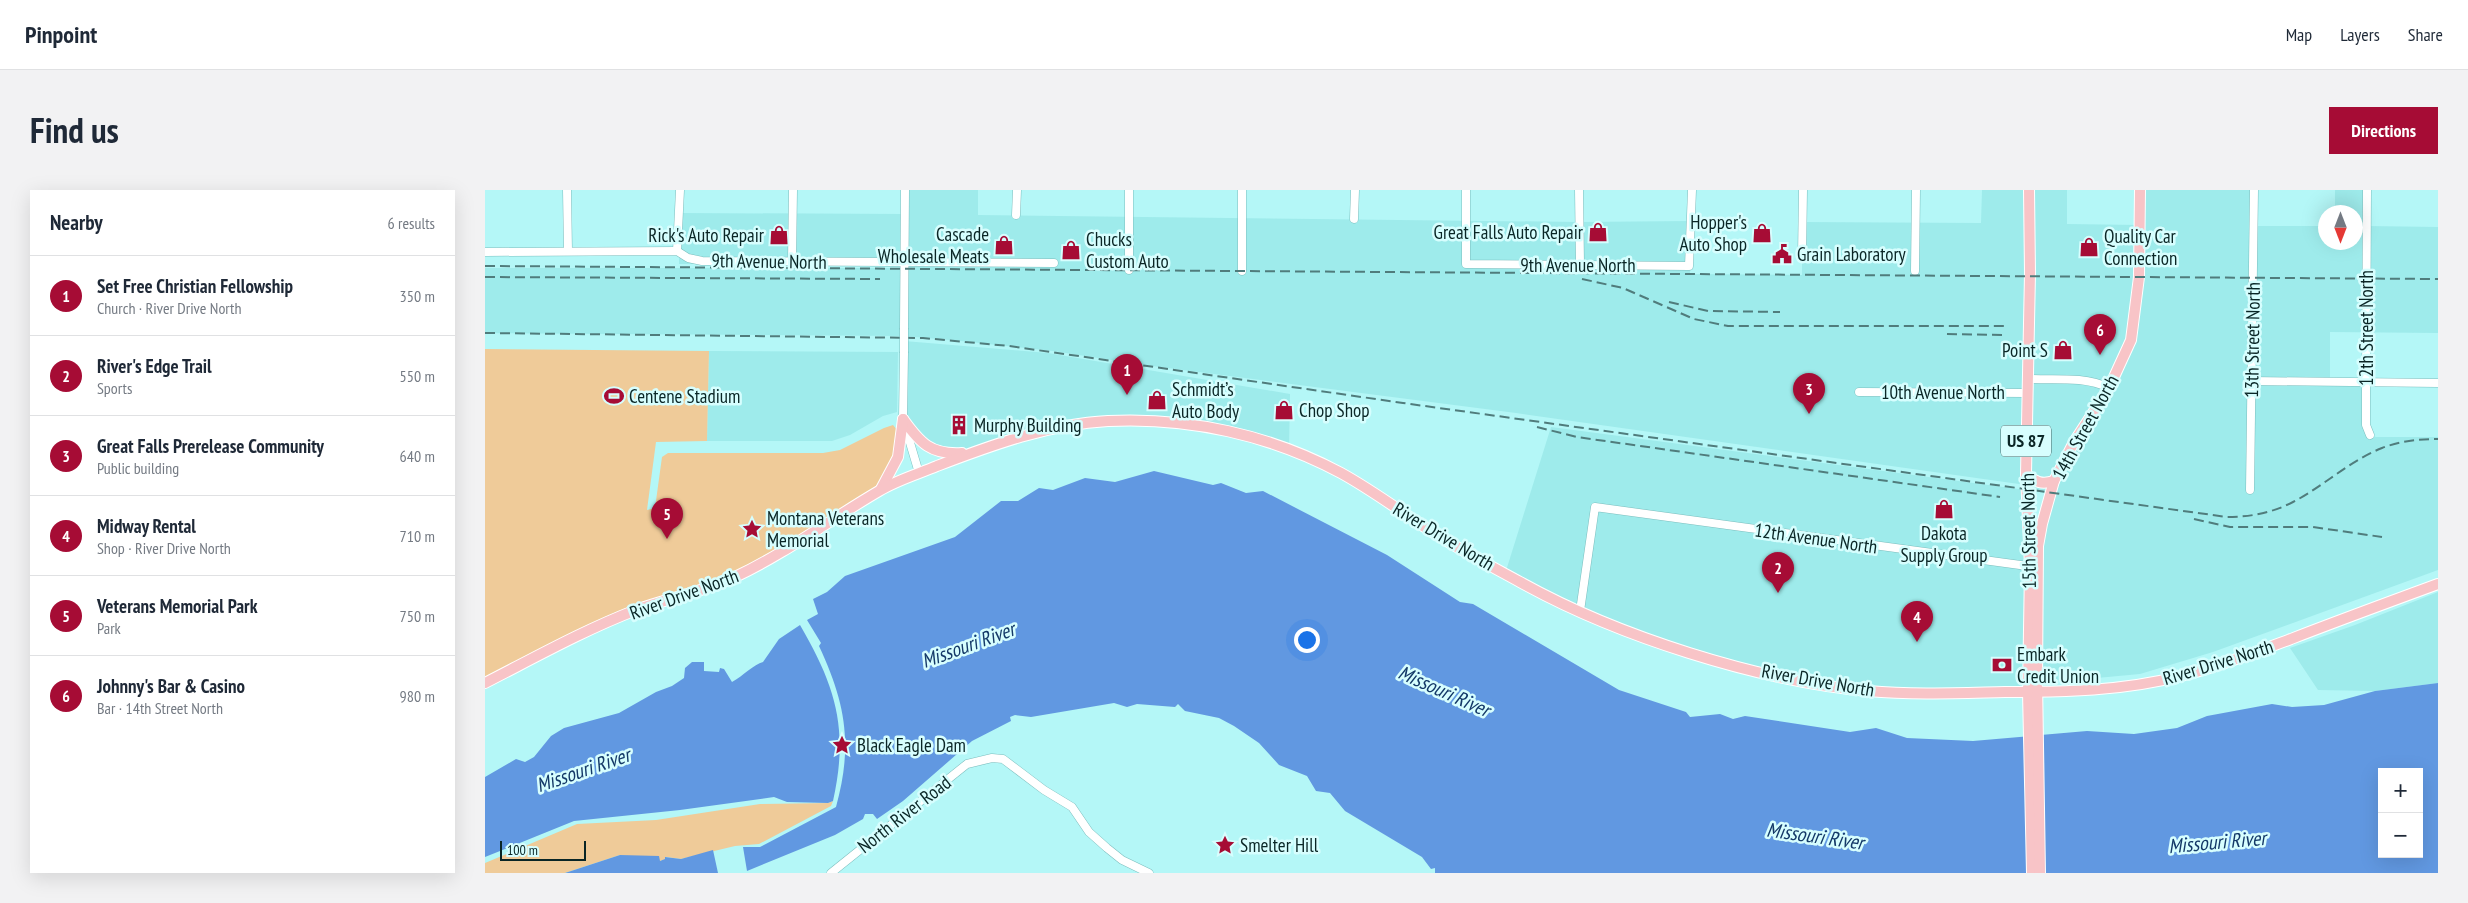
<!DOCTYPE html>
<html lang="en">
<head>
<meta charset="utf-8">
<style>
	body { margin:0; font-family:"PT Sans Narrow",sans-serif; background:#f2f2f3; color:#1f2937 }
	.controls { position:absolute; right:15px; bottom:15px; display:grid; overflow:hidden; border-radius:0px; box-shadow:0 5px 20px #0002 }
	.controls button { width:45px; height:45px; display:grid; place-items:center; padding:0; border:0; border-bottom:1px solid #e0e1e3; background:#fff; color:#1f2937; font:25px sans-serif }
	.compass { position:absolute; left:1833px; top:15px; width:45px; height:45px; border-radius:50%; background:#fff; box-shadow:0 5px 20px #0002; rotate:180deg }
	.scale { position:absolute; left:15px; bottom:12px; width:86px; box-sizing:border-box; padding-left:5px; border:2px solid #0a2626; border-top:0; font-size:14px; line-height:18px; white-space:nowrap; color:#0a2626; -webkit-text-stroke:4px #d7fefe; paint-order:stroke }
	.you { position:absolute; left:821px; top:449px; width:18px; height:18px; margin:-12px; border:4px solid #fff; border-radius:50%; background:#1a73e8; box-shadow:0 0 0 8px #1a73e833 }
	.badge { display:grid; place-items:center; width:32px; height:32px; border-radius:50%; background:#a60c35; color:#fff; font-size:16px; font-weight:700 }
	.pin { position:absolute; translate:-50% -41px; filter:drop-shadow(0 1px 2px #0008) }
	.pin::after { content:''; position:absolute; top:26px; width:18px; height:15px; background:inherit; clip-path:polygon(0 0,100% 0,50% 100%) }
	.list { margin:0; padding:0; list-style:none }
	h2 { display:flex; justify-content:space-between; align-items:center; height:65px; margin:0; padding:0 20px; font-size:21px }
	h2 small { font-size:16px; font-weight:400; color:#747a83 }
	.list li { display:grid; grid-template-columns:32px 1fr auto; gap:15px; align-items:center; box-sizing:border-box; height:80px; padding:0 20px; border-top:1px solid #e0e1e3 }
	.list b { display:block; font-size:19px; white-space:nowrap }
	.list p { margin:0; font-size:16px; white-space:nowrap; color:#747a83 }
	.list em { font-size:16px; font-style:normal; color:#747a83 }
	.map { position:relative; flex:none; width:1953px; height:683px; overflow:hidden; border-radius:0px }
	header { display:flex; align-items:center; gap:30px; box-sizing:border-box; height:70px; padding:0 25px; background:#fff; border-bottom:1px solid #e0e1e3 }
	header strong { font-size:24px }
	nav { display:flex; gap:28px; margin-inline-start:auto; font-size:18px }
	.intro { display:flex; align-items:center; justify-content:space-between; box-sizing:border-box; height:120px; padding:0 30px }
	h1 { margin:0; font-size:35px }
	.button { padding:12px 22px; border-radius:0px; background:#a60c35; color:#fff; font-size:18px; font-weight:700 }
	main { display:flex; gap:30px; padding:0 30px }
	aside { flex:1; background:#fff; border-radius:0px; box-shadow:0 5px 20px #0002 }
	.map>svg:first-child { display:block }
	.built { fill:#9eebeb }
	.green { fill:#efcb99 }
	.water { fill:#6198e1; fill-rule:evenodd }
	.lines { fill:none; stroke-linecap:round; stroke-linejoin:round }
	.minor-casing { stroke:#7cbebe; stroke-width:9 }
	.major-casing { stroke:#fff; stroke-width:12 }
	.minor { stroke:#fff; stroke-width:8 }
	.major { stroke:#f8c4c7; stroke-width:10 }
	.rail { stroke:#507c7c; stroke-width:2; stroke-dasharray:10 5; stroke-linecap:butt }
	.minor-bridge-casing { stroke:#7cbebe; stroke-width:9; stroke-linecap:butt }
	.minor-bridge { stroke:#fff; stroke-width:8 }
	.labels { text-anchor:middle; stroke-width:5; stroke-linejoin:round; paint-order:stroke }
	.shield { fill:#d7fefe; stroke:#486767; stroke-width:1 }
	.shield-label { font-size:18px; font-weight:bold; fill:#0a2626 }
	.poi-label { font-size:19px; fill:#0a2626; stroke:#d7fefe; text-anchor:start }
	.street-label { font-size:19px; fill:#0a2626; stroke:#d7fefe }
	.water-label { font-size:20px; font-style:italic; fill:#143968; stroke:#d7fefe }
</style>
</head>
<body>
<header>
<strong>Pinpoint</strong>
<nav><a>Map</a><a>Layers</a><a>Share</a></nav>
</header>
<div class="intro"><h1>Find us</h1><a class="button">Directions</a></div>
<main>
<aside>
<h2>Nearby<small>6 results</small></h2>
<ul class="list">
<li><span class="badge">1</span><div><b>Set Free Christian Fellowship</b><p>Church · River Drive North</p></div><em>350 m</em></li>
<li><span class="badge">2</span><div><b>River's Edge Trail</b><p>Sports</p></div><em>550 m</em></li>
<li><span class="badge">3</span><div><b>Great Falls Prerelease Community</b><p>Public building</p></div><em>640 m</em></li>
<li><span class="badge">4</span><div><b>Midway Rental</b><p>Shop · River Drive North</p></div><em>710 m</em></li>
<li><span class="badge">5</span><div><b>Veterans Memorial Park</b><p>Park</p></div><em>750 m</em></li>
<li><span class="badge">6</span><div><b>Johnny's Bar &amp; Casino</b><p>Bar · 14th Street North</p></div><em>980 m</em></li>
</ul>
</aside>
<div class="map">
<svg width="1953" height="683" viewBox="0 0 1953 683">
	<rect width="100%" height="100%" fill="#b4f7f7"/>
	<g class="built">
		<path d="M420 0H493V25L1094 32 1206 31 1205 84 1317 85V32L1496 33 1497 0H1582V34L1654 35 1655 0H1769L1768 36H1840V52H1870V22H1850V0H1882V36L1953 37V143L1845 142V192L1881 193 1885 245 1891 247H1953V380L1728 462 1655 484 1590 490H1552V377L1564 303 1541 301 1543 502 1447 503 1320 492 1170 451 1020 384 1066 237 1541 300V295L1031 223 652 174 568 161 476 151 419 146 0 143V78H419L420 73 194 74V23L419 24Z"/>
		<path d="M419 151 563 163 805 204 804 260 713 236 600 233 487 263 451 261 418 229Z"/>
		<path d="M224 161 413 162 412 222 398 226 365 245 347 251H222Z"/>
		<path d="M1953 402V493L1890 501 1833 500 1805 458 1870 435Z"/>
	</g>
	<g class="green">
		<path d="M0 159 224 161 222 251 171 252 162 320 170 318 177 267 183 263H338L355 260 399 238 408 235 413 241C410 265 404 281 389 299L268 374 239 388 147 415 0 487Z"/>
		<path d="M348 611 346 616 274 654 250 656 196 669 181 667V669L175 671 135 665 80 683H0V673L92 634 171 630 275 614 343 613Z"/>
	</g>
	<g class="water">
		<path d="M669 281 728 295 736 293 761 303 778 301 902 365 975 412 988 414 1134 500 1201 522 1205 527 1235 524 1248 529 1260 526 1365 542 1391 538 1422 548 1488 551 1602 541 1649 544 1692 538 1722 526 1787 514 1807 517 1839 515 1890 501 1953 493V683H950V678L946 679 937 667 860 621 845 603 831 601 822 586 794 575 774 553 749 536 734 528 700 521 693 514 690 517 652 514 642 517 629 513 546 527 530 525 525 527 526 531 487 551 418 611 392 629 388 624H380L378 629 350 645 262 681 258 657H275L351 617C368 555 361 514 334 456L336 453 322 430 333 424 328 409 342 402 360 386 470 347 516 311H533L554 298 568 300 600 288 630 292ZM1897 582H1934V664H1897Z"/>
		<path d="M315 435C351 497 364 539 348 611L343 613 302 612 289 607 195 620 89 631 0 667V587L31 569 40 572 49 567 66 546 79 538 134 523 171 502 187 496 199 488 200 478 207 472H219V481L234 482 235 478 239 479 247 492C258 486 269 474 278 472L294 449Z"/>
		<path d="M228 660 233 683H80L135 665 174 666 175 671 180 669V667L196 669Z"/>
	</g>
	<g class="lines">
		<defs>
			<g id="minor">
				<path d="M82 0 83 61"/>
				<path d="M757 0V81"/>
				<path d="M981 0V74L1204 76 1207 0"/>
				<path d="M1094 0 1095 74"/>
				<path d="M1882 0 1881 193V235L1885 245"/>
				<path d="M531 25 532 0"/>
				<path d="M869 29 870 0"/>
				<path d="M192 61 195 0"/>
				<path d="M0 62 192 61 203 68 217 71 569 73"/>
				<path d="M1317 67 1318 0"/>
				<path d="M307 72 308 0"/>
				<path d="M644 80V0"/>
				<path d="M1430 81 1431 0"/>
				<path d="M419 138 420 0"/>
				<path d="M419 163 418 229 434 283"/>
				<path d="M1543 189C1569 190 1600 186 1624 198"/>
				<path d="M1766 191 1953 193"/>
				<path d="M1374 202 1542 203"/>
				<path d="M1765 300 1769 0"/>
				<path d="M1095 421 1110 317 1550 377"/>
				<path d="M346 683 482 574 507 568 518 569 559 600 587 617 604 642 622 658 637 670 664 683"/>
			</g>
			<g id="major">
				<path d="M1544 0 1545 83 1541 284 1545 377 1543 502 1547 683"/>
				<path d="M418 229C435 253 446 265 477 263"/>
				<path d="M1541 284C1551 292 1556 295 1569 291"/>
				<path d="M396 299 413 267 418 229"/>
				<path d="M0 493C49 468 99 440 151 420 184 408 218 402 250 387 301 363 346 329 394 301 412 290 433 284 452 276 507 255 564 234 623 231 704 227 785 245 856 283 887 300 915 321 944 340 973 359 1004 375 1035 392 1132 446 1273 491 1383 501 1429 505 1474 503 1520 502 1579 502 1638 501 1696 486 1734 477 1770 462 1806 449 1855 430 1904 412 1953 394"/>
				<path d="M1555 683 1552 490 1553 356 1557 334 1569 291 1589 252 1624 198 1646 150 1654 87 1655 0"/>
			</g>
		</defs>
		<use href="#minor" class="minor-casing"/>
		<use href="#major" class="major-casing"/>
		<use href="#minor" class="minor"/>
		<use href="#major" class="major"/>
		<g class="rail">
			<path d="M0 76 1953 89"/>
			<path d="M0 87 395 89"/>
			<path d="M1097 89 1138 98 1209 129 1243 136H1521"/>
			<path d="M1184 112 1223 121 1295 122"/>
			<path d="M0 143 438 148 524 156 918 213 1742 327C1765 327 1787 323 1808 312 1839 296 1864 271 1897 258 1915 251 1934 249 1953 249"/>
			<path d="M1462 144 1519 145"/>
			<path d="M1052 237 1092 247 1515 307"/>
			<path d="M1709 329 1745 337H1828L1897 347"/>
		</g>
		<defs>
			<path id="minor-bridge" d="M419 163V138"/>
		</defs>
		<use href="#minor-bridge" class="minor-bridge-casing"/>
		<use href="#minor-bridge" class="minor-bridge"/>
	</g>
	<defs>
		<symbol id="shop-bare" viewBox="-9 -9 18 18"><path d="M-5-2.5h2.3a2.7 3.5 0 0 1 5.4 0H5L5.5 6h-11ZM-1.5-2.5h3a1.5 2.3 0 0 0-3 0Z" fill="#a60c35" stroke="#d7fefe" stroke-width="2.5" paint-order="stroke"/></symbol>
		<symbol id="civic-bare" viewBox="-9 -9 18 18"><path d="M-.6-6.5H3V-4.5H.6V-3L4-1V1h2V6H-6V1h2V-1L-.6-3ZM-1.2 2.5V6h2.4V2.5Z" fill="#a60c35" stroke="#d7fefe" stroke-width="2.5" paint-order="stroke"/></symbol>
		<symbol id="stadium-bare" viewBox="-9 -9 18 18"><path d="M0-5a6.5 5 0 1 0 0 10a6.5 5 0 1 0 0-10ZM-3.5-1.8h7v3.6h-7Z" fill="#a60c35" stroke="#d7fefe" stroke-width="2.5" paint-order="stroke"/></symbol>
		<symbol id="building-bare" viewBox="-9 -9 18 18"><path d="M-4-6H4V6H1V3H-1V6H-4ZM-2.5-4.3h1.7v1.8h-1.7ZM.8-4.3h1.7v1.8H.8ZM-2.5-1h1.7V.8h-1.7ZM.8-1h1.7V.8H.8Z" fill="#a60c35" stroke="#d7fefe" stroke-width="2.5" paint-order="stroke"/></symbol>
		<symbol id="sight-bare" viewBox="-9 -9 18 18"><path d="M0-6L1.8-2.2L6-1.7L2.9 1.2L3.7 5.4L0 3.3L-3.7 5.4L-2.9 1.2L-6-1.7L-1.8-2.2Z" fill="#a60c35" stroke="#d7fefe" stroke-width="2.5" paint-order="stroke"/></symbol>
		<symbol id="bank-bare" viewBox="-9 -9 18 18"><path d="M-6-4H6V4H-6ZM0-2.3a2.3 2.3 0 1 0 0 4.6a2.3 2.3 0 1 0 0-4.6Z" fill="#a60c35" stroke="#d7fefe" stroke-width="2.5" paint-order="stroke"/></symbol>
	</defs>
	<g fill-rule="evenodd">
		<use href="#shop-bare" x="1099" y="28" width="28" height="28"/>
		<use href="#shop-bare" x="1263" y="29" width="28" height="28"/>
		<use href="#shop-bare" x="280" y="31" width="28" height="28"/>
		<use href="#shop-bare" x="505" y="41" width="28" height="28"/>
		<use href="#shop-bare" x="1590" y="43" width="28" height="28"/>
		<use href="#shop-bare" x="572" y="46" width="28" height="28"/>
		<use href="#civic-bare" x="1283" y="50" width="28" height="28"/>
		<use href="#shop-bare" x="1564" y="146" width="28" height="28"/>
		<use href="#stadium-bare" x="115" y="192" width="28" height="28"/>
		<use href="#shop-bare" x="658" y="196" width="28" height="28"/>
		<use href="#shop-bare" x="785" y="206" width="28" height="28"/>
		<use href="#building-bare" x="460" y="221" width="28" height="28"/>
		<use href="#shop-bare" x="1445" y="305" width="28" height="28"/>
		<use href="#sight-bare" x="253" y="325" width="28" height="28"/>
		<use href="#bank-bare" x="1503" y="461" width="28" height="28"/>
		<use href="#sight-bare" x="343" y="541" width="28" height="28"/>
		<use href="#sight-bare" x="726" y="641" width="28" height="28"/>
	</g>
	<g class="labels">
		<rect class="shield" x="1516" y="235.5" width="50" height="31" rx="4"/>
		<g class="shield-label">
			<text x="1541" y="257">US 87</text>
		</g>
		<g class="poi-label">
			<text x="1262" y="39" text-anchor="end">Hopper's<tspan x="1262" dy="22">Auto Shop</tspan></text>
			<text x="1098" y="49" text-anchor="end">Great Falls Auto Repair</text>
			<text x="504" y="51" text-anchor="end">Cascade<tspan x="504" dy="22">Wholesale Meats</tspan></text>
			<text x="279" y="52" text-anchor="end">Rick's Auto Repair</text>
			<text x="1619" y="53">Quality Car<tspan x="1619" dy="22">Connection</tspan></text>
			<text x="601" y="56">Chucks<tspan x="601" dy="22">Custom Auto</tspan></text>
			<text x="1312" y="71">Grain Laboratory</text>
			<text x="1563" y="167" text-anchor="end">Point S</text>
			<text x="687" y="206">Schmidt’s<tspan x="687" dy="22">Auto Body</tspan></text>
			<text x="144" y="213">Centene Stadium</text>
			<text x="814" y="227">Chop Shop</text>
			<text x="489" y="242">Murphy Building</text>
			<text x="282" y="335">Montana Veterans<tspan x="282" dy="22">Memorial</tspan></text>
			<text x="1459" y="350" text-anchor="middle">Dakota<tspan x="1459" dy="22">Supply Group</tspan></text>
			<text x="1532" y="471">Embark<tspan x="1532" dy="22">Credit Union</tspan></text>
			<text x="372" y="562">Black Eagle Dam</text>
			<text x="755" y="662">Smelter Hill</text>
		</g>
		<g class="street-label">
			<text transform="translate(284 71) rotate(1)" y="7">9th Avenue North</text>
			<text x="1093" y="82">9th Avenue North</text>
			<text transform="translate(1881 138) rotate(-90)" y="7">12th Street North</text>
			<text transform="translate(1767 150) rotate(-89)" y="7">13th Street North</text>
			<text x="1458" y="209">10th Avenue North</text>
			<text transform="translate(1600 237) rotate(-61)" y="7">14th Street North</text>
			<text transform="translate(1543 341) rotate(-91)" y="7">15th Street North</text>
			<text transform="translate(959 346) rotate(31)" y="7">River Drive North</text>
			<text transform="translate(1331 348) rotate(8)" y="7">12th Avenue North</text>
			<text transform="translate(199 404) rotate(-20)" y="7">River Drive North</text>
			<text transform="translate(1733 472) rotate(-17)" y="7">River Drive North</text>
			<text transform="translate(1333 490) rotate(10)" y="7">River Drive North</text>
			<text transform="translate(419 624) rotate(-38)" y="7">North River Road</text>
		</g>
		<g class="water-label">
			<text transform="translate(483 455) rotate(-20)" y="7">Missouri River</text>
			<text transform="translate(959 501) rotate(24)" y="7">Missouri River</text>
			<text transform="translate(98 580) rotate(-19)" y="7">Missouri River</text>
			<text transform="translate(1330 646) rotate(8)" y="7">Missouri River</text>
			<text transform="translate(1732 652) rotate(-5)" y="7">Missouri River</text>
		</g>
	</g>
</svg>
<div class="controls">
<button>+</button>
<button>−</button>
</div>
<svg class="compass" viewBox="-18 -18 36 36"><path d="M0-13l5 13h-10z" fill="#e53935"/><path d="M0 13l5-13h-10z" fill="#747a83"/></svg>
<div class="scale">100 m</div>
<div class="you"></div>
<div class="pin badge" style="left:642px;top:205px">1</div>
<div class="pin badge" style="left:1293px;top:403px">2</div>
<div class="pin badge" style="left:1324px;top:224px">3</div>
<div class="pin badge" style="left:1432px;top:452px">4</div>
<div class="pin badge" style="left:182px;top:349px">5</div>
<div class="pin badge" style="left:1615px;top:165px">6</div>
</div>
</main>
</body>
</html>
